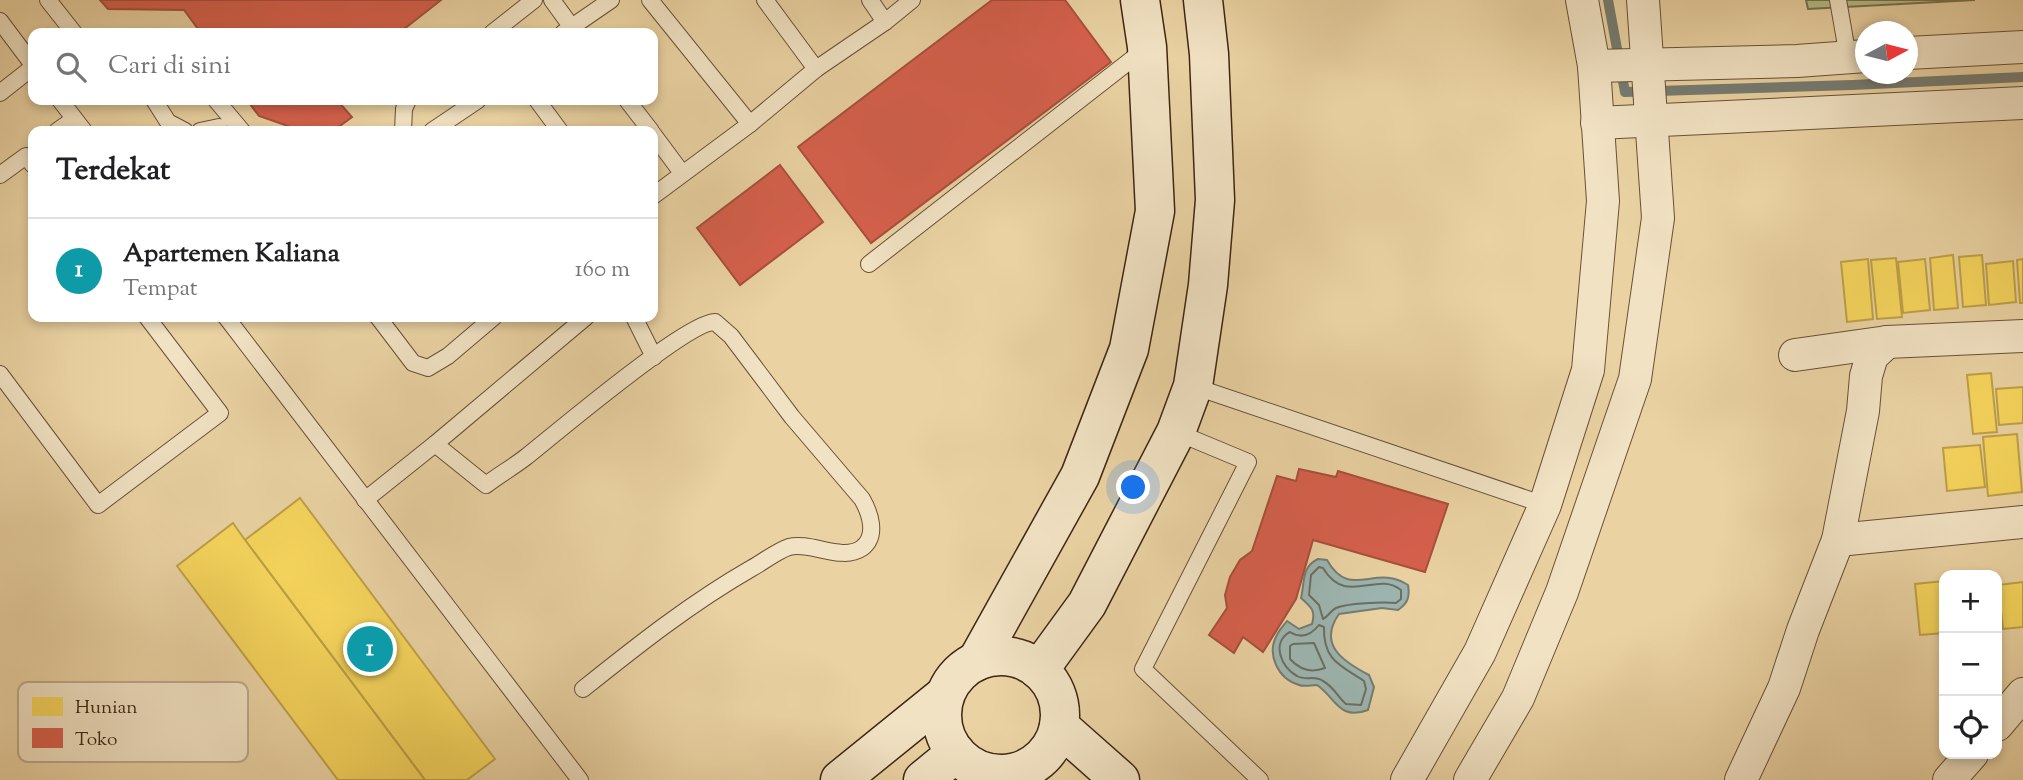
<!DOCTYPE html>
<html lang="id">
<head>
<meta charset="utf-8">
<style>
	body { margin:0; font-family:"Sorts Mill Goudy",serif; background:#f2f2f2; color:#202124 }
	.controls { position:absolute; right:21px; bottom:21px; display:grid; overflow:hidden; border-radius:14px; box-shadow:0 4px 10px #0003 }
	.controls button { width:63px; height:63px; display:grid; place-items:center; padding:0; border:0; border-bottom:2px solid #e0e0e0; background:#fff; color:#202124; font:35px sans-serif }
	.compass { position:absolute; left:1855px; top:21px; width:63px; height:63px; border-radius:50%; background:#fff; box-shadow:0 4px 10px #0003; rotate:83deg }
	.you { position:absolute; left:1134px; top:488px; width:24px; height:24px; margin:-18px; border:5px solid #fff; border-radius:50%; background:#1a73e8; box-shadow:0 0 0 10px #1a73e833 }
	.badge { display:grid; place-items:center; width:46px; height:46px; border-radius:50%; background:#7c3aed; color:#fff; font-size:23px; font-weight:700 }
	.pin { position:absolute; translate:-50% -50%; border:4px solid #fff; box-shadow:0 2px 7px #0006 }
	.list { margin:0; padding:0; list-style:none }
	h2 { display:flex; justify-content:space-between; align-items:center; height:91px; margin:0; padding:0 28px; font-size:30px }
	h2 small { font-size:23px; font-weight:400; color:#757577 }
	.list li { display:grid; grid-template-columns:46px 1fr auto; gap:21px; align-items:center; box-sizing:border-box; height:105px; padding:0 28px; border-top:2px solid #e0e0e0 }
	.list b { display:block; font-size:26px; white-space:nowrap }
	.list p { margin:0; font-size:23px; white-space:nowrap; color:#757577 }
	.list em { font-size:23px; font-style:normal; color:#757577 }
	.icon { flex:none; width:38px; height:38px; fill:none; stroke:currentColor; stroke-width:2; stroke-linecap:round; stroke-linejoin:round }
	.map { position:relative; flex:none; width:2023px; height:780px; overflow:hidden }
	.search { position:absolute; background:#fff; box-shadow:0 4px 10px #0003; left:28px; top:28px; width:630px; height:77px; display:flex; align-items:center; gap:18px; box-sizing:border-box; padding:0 24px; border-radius:14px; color:#757577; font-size:26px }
	.panel { position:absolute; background:#fff; box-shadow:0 4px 10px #0003; left:28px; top:126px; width:630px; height:196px; border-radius:14px }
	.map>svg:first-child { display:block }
	.green { fill:#b4bd87; stroke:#78724e; stroke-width:2 }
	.water { fill:#9cb5b0; stroke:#767c72; stroke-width:2 }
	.homes { fill:#f6d55c; stroke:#bea047; stroke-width:2 }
	.shops { fill:#d6604d; stroke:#a84f3c; stroke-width:2 }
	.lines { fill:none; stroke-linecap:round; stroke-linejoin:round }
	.shore { stroke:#6c6e62; stroke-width:2 }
	.stream { stroke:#767c72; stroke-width:10 }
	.lane-casing { stroke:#685138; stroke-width:18 }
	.street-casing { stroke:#685138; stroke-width:34 }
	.secondary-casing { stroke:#3d2615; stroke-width:41 }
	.lane { stroke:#f1e2c3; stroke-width:16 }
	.street { stroke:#f1e2c3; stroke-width:32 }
	.secondary { stroke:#f1e2c3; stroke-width:38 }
	.key { fill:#f1e2c3; stroke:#bbaa8f; stroke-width:2 }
	.key-label { font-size:19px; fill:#3d2615 }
</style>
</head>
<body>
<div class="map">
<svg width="2023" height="780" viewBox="0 0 2023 780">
	<rect width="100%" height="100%" fill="#ead2a2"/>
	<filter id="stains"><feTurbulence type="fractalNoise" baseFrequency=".00286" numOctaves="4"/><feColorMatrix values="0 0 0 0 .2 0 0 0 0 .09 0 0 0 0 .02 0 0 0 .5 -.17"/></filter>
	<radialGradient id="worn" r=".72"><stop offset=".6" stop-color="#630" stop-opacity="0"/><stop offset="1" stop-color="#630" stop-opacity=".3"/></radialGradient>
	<path class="green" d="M1806 0H1975L1808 9Z"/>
	<path class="water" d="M1318 559 1327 560C1350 601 1375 563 1408 585 1410 597 1408 603 1398 610L1382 608 1339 614C1317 645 1344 662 1369 675L1374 687 1368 710C1339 721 1336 698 1317 685 1311 685 1304 687 1299 685 1278 679 1266 654 1277 635 1279 630 1284 625 1287 621L1299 629 1312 624C1316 610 1311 607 1301 598 1305 582 1301 567 1318 559Z"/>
	<g class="homes">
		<path d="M1953 255 1958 308 1934 310 1930 258Z"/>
		<path d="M1982 255 1986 305 1963 307 1959 257Z"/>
		<path d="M1896 258 1902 317 1877 319 1871 260Z"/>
		<path d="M1868 259 1873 319 1847 322 1841 262Z"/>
		<path d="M1925 259 1930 310 1903 313 1898 262Z"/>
		<path d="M2023 259V303H2020L2017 260Z"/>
		<path d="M2013 261 2016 302 1989 305 1986 264Z"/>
		<path d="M1991 373 1997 432 1973 434 1967 375Z"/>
		<path d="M2023 387V423L1999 425 1996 389Z"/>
		<path d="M2017 434 2022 492 1988 496 1983 437Z"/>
		<path d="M1980 445 1985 487 1947 491 1943 448Z"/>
		<path d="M300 498 495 759 467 780H425L245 540Z"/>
		<path d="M233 523 245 540 425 780H338L177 566Z"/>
		<path d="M1944 581V633L1920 635 1915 584Z"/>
		<path d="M2023 582V627L2003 629 1998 585Z"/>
	</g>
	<g class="shops">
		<path d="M100 0H441L399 33H201L184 10 108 9Z"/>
		<path d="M992 0H1065L1111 62 871 243 798 147Z"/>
		<path d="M247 100H337L352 117 333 131H294L291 127 259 116Z"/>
		<path d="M780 165 823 222 740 285 697 228Z"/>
		<path d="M1299 469 1336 477 1338 471 1448 504 1425 572 1313 540 1296 599 1263 652 1243 637 1234 653 1209 635 1227 608 1225 595 1230 577 1240 560 1252 551 1277 476 1296 481Z"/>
	</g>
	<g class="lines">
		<g class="shore">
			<path d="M1319 567 1323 568C1346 607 1377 570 1401 590V599L1396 603C1383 602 1347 603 1336 608 1330 611 1329 616 1323 619L1319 605 1309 595 1311 575Z"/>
			<path d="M1319 625 1324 627C1323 660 1340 665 1364 681L1366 689 1361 705 1346 704C1337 696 1334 687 1323 681 1315 675 1306 681 1297 676 1281 668 1271 642 1290 632 1301 639 1311 635 1319 625Z"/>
			<path d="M1314 643 1325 668C1312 673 1300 670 1290 659V646L1293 644Z"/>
		</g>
		<path class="stream" d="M1608 0 1625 92 1852 85 2023 77"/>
		<defs>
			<g id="lane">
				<path d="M48 0 74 33"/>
				<path d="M552 0 576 33"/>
				<path d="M650 0 750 124"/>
				<path d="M765 0 816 69"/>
				<path d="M870 0 885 22"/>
				<path d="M1838 0 1848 57"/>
				<path d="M0 21 33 65"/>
				<path d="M492 33 534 0"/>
				<path d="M563 33 611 0"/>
				<path d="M0 93 33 67"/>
				<path d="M60 100 84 131"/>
				<path d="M154 100 168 122 185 131"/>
				<path d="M216 100 242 131"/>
				<path d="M537 100 560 131"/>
				<path d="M627 100 651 131"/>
				<path d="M57 131 74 119"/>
				<path d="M200 131 219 127"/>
				<path d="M403 131 404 109 408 100"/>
				<path d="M432 131 478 100"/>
				<path d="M653 134 682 173"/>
				<path d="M0 175 26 156 33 165"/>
				<path d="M653 196 750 124 816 69 885 22 912 0"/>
				<path d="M869 264 1145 49"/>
				<path d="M226 317 580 780"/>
				<path d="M378 317 413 363 428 368 448 356 494 317"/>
				<path d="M634 317 654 357"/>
				<path d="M0 374 98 505 220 413 147 317"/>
				<path d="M1193 386 1545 505"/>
				<path d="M1176 432 1248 462 1143 669 1260 780"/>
				<path d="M435 444 586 317"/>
				<path d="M365 500 435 444 486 485C499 475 513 467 526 457 555 434 688 321 715 322L731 336 792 417 862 499C870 513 878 536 862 548 842 562 810 541 789 547 777 551 763 562 752 568 691 603 638 645 583 689"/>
			</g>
			<g id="street">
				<path d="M1908 53 2023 47"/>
				<path d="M1594 66 1797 61 1866 56"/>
				<path d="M1597 123 2023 103"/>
				<path d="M1795 355 1887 342 2023 336"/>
				<path d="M1838 540 2023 522"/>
				<path d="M1997 725 2023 694"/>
				<path d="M1407 780 1480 652 1545 505 1588 370 1603 201 1594 66 1582 0"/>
				<path d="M1470 780 1518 698 1562 592 1635 379 1658 218 1643 0"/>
				<path d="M1741 780 1784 688 1803 630 1838 540 1863 411 1866 376 1872 356 1887 342"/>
				<path d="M1949 780 1972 754"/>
			</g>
			<g id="secondary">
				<circle cx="1001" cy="715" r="59"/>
				<path d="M977 661 1080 476 1129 349 1155 211 1147 47 1140 0"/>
				<path d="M1039 670 1087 604 1176 432 1193 386 1208 285 1215 200 1209 54 1203 0"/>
				<path d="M1059 726 1120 780"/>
				<path d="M840 780 945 695"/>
				<path d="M923 780 956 753"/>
			</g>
		</defs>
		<use href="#lane" class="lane-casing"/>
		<use href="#street" class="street-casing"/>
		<use href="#secondary" class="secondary-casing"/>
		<use href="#lane" class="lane"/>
		<use href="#street" class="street"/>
		<use href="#secondary" class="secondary"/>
	</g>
	<rect x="18" y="682" width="230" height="80" rx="10" class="key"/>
	<rect x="32" y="697" width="31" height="19" fill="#f6d55c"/>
	<rect x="32" y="728" width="31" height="20" fill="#d6604d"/>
	<g class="key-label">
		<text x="75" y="713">Hunian</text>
		<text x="75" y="745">Toko</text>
	</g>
	<rect width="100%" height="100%" filter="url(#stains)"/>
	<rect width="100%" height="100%" fill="url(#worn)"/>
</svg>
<div class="controls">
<button>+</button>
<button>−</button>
<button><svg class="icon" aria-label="locate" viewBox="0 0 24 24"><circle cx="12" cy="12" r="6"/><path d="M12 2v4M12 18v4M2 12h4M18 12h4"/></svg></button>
</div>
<svg class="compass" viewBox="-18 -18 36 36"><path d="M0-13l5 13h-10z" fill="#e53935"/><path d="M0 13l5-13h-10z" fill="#757577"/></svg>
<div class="you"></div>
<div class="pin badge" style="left:370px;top:649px;background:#0f9aa8">1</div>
<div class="search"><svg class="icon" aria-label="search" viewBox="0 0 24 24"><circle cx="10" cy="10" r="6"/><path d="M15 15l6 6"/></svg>Cari di sini</div>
<section class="panel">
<h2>Terdekat<small></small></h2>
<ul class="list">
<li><span class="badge" style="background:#0f9aa8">1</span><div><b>Apartemen Kaliana</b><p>Tempat</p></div><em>160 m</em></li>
</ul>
</section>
</div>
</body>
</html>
